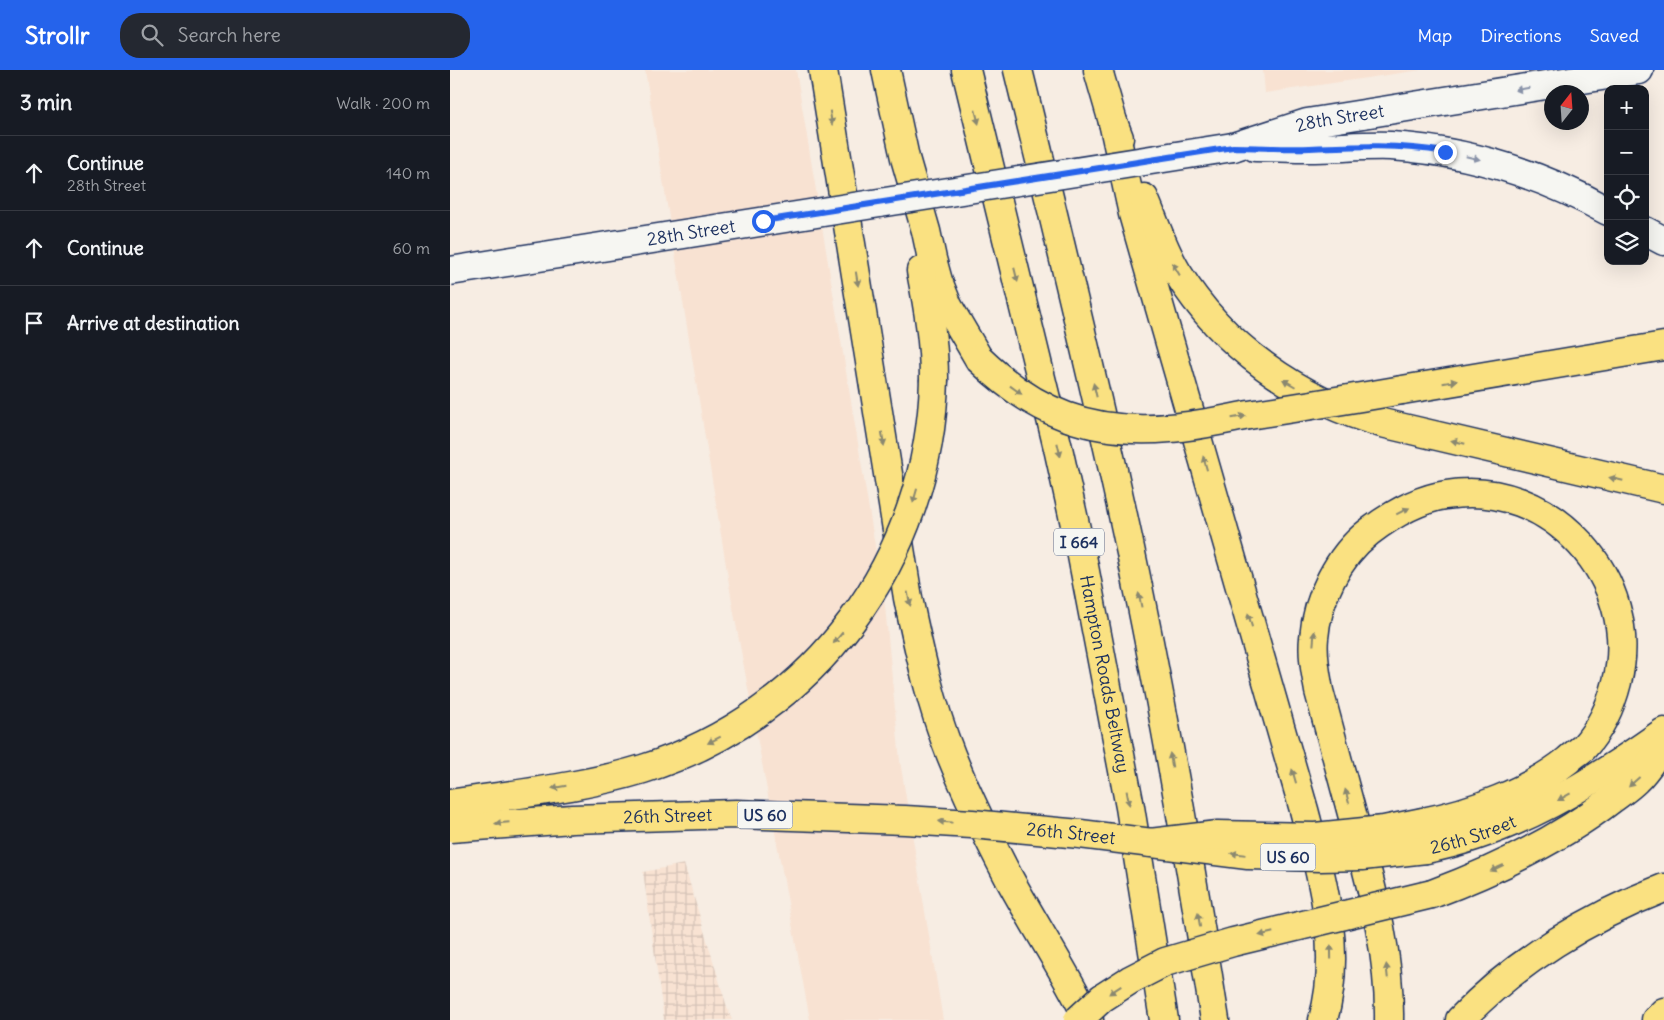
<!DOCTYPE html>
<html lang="en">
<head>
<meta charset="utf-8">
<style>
	body { margin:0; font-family:Delius,sans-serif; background:#242831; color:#f1f3f6 }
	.controls { position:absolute; right:15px; top:15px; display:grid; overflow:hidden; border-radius:10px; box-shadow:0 5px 20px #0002 }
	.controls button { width:45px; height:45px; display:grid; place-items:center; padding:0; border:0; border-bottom:1px solid #363941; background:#171b24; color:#f1f3f6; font:25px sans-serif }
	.compass { position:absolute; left:1094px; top:15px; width:45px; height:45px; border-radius:50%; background:#171b24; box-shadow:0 5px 20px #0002; rotate:17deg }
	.stop { position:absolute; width:15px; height:15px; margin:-11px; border:4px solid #2563eb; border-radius:50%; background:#fff }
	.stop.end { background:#2563eb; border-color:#fff; box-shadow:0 1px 5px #0008 }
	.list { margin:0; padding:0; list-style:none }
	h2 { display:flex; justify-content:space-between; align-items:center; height:65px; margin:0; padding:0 20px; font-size:21px }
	h2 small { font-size:16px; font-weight:400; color:#9ea1a6 }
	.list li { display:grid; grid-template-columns:32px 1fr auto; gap:15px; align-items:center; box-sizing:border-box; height:75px; padding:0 20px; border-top:1px solid #363941 }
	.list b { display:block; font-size:19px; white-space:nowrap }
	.list p { margin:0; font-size:16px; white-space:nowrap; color:#9ea1a6 }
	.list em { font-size:16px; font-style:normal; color:#9ea1a6 }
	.icon { flex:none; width:28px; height:28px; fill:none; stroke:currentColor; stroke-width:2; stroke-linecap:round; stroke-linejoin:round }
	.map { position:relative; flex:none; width:1214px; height:950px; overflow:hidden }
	header { display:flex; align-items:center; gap:30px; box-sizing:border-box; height:70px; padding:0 25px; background:#2563eb; color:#fff }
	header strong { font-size:24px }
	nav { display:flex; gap:28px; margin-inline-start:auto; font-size:18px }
	.search { width:350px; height:45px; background:#242831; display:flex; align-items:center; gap:12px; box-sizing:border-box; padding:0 18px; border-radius:20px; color:#9ea1a6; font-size:19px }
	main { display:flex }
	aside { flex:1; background:#171b24 }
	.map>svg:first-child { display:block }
	.built { fill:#f8e2d2 }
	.industrial { fill:url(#industrial-grid) }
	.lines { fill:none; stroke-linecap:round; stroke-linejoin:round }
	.secondary-casing { stroke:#1b2f5e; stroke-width:31 }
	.primary-casing { stroke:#1b2f5e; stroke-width:31 }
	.highway-casing { stroke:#1b2f5e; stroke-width:31 }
	.secondary { stroke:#f6f6f2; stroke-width:28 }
	.primary { stroke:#fae181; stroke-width:28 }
	.highway { stroke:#fae181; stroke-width:28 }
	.secondary-bridge-casing { stroke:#1b2f5e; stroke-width:31; stroke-linecap:butt }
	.primary-bridge-casing { stroke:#1b2f5e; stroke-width:31; stroke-linecap:butt }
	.highway-bridge-casing { stroke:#1b2f5e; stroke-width:31; stroke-linecap:butt }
	.secondary-bridge { stroke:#f6f6f2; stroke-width:28 }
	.primary-bridge { stroke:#fae181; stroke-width:28 }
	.highway-bridge { stroke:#fae181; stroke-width:28 }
	.oneway { fill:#8892a8 }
	.oneway2 { fill:#8a8870 }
	.route { stroke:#2563eb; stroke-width:6 }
	.labels { text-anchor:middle; stroke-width:5; stroke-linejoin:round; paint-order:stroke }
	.shield { fill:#f6f6f2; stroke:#5d6b8a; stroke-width:1 }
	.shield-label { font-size:16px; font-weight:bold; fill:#1b2f5e }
	.street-label { font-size:18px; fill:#1b2f5e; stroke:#f6f6f2 }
</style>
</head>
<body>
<header>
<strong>Strollr</strong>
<div class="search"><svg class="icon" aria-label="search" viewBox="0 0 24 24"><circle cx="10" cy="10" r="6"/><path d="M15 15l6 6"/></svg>Search here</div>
<nav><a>Map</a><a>Directions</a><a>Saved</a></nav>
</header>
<main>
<aside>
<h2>3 min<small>Walk · 200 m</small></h2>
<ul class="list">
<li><svg class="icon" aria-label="ahead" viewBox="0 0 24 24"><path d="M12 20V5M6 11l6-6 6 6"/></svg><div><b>Continue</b><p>28th Street</p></div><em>140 m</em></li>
<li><svg class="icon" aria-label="ahead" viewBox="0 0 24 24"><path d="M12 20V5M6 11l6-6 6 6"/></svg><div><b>Continue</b></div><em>60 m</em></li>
<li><svg class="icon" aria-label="arrive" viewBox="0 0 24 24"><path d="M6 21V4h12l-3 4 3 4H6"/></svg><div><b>Arrive at destination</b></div></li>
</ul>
</aside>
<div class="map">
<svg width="1214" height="950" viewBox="0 0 1214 950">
	<defs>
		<pattern id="industrial-grid" width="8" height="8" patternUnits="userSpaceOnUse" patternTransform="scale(1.25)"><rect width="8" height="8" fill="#f8e2d2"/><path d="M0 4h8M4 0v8" fill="none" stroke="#d4c2b7"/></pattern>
	</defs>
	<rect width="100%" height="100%" fill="#f7ede3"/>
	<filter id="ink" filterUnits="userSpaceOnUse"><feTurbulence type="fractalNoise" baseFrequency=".02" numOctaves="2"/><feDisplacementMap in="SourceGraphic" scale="10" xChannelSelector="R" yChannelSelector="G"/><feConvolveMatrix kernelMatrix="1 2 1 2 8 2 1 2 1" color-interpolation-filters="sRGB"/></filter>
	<g filter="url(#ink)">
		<g class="built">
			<path d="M195 0H346L435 536 450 691 493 950H360L283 538Z"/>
			<path d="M813 0H971L815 23Z"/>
		</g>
		<path class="industrial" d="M234 794 277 937 282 950H214L193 802Z"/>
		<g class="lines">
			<defs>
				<g id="secondary">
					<path id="s1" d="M783 77 857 53 1189 0"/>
					<path d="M805 77C822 77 840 78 858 78 886 78 913 75 941 76 1018 81 1091 104 1158 141"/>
					<path d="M1195 161 1214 171"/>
				</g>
				<g id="primary">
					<path id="s2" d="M976 779C1064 762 1142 713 1214 662"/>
					<path d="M1206 950 1214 942"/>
				</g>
				<g id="highway">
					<path d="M373 0 458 528C469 581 481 635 501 685 518 727 538 768 559 808 585 856 615 901 639 950"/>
					<path d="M436 0 455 88 476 161 482 189 488 211 498 236 529 289"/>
					<path id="s3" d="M516 0 608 378 632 486 680 737 714 950"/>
					<path d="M568 0C602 139 636 278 667 418 706 594 737 772 765 950"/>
					<path d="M648 0 663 52 669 68"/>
					<path d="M663 52 683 144 697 193 854 740C872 809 893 879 873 950"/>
					<path d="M694 128C705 153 713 179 727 202 773 277 848 329 932 353L1214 419"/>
					<path d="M471 201C478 237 484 272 484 309"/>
					<path d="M952 320 1214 276"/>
					<path d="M982 824C1046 800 1108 771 1162 729 1170 723 1179 717 1186 710 1197 700 1205 685 1214 674"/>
					<path d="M939 950C940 887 924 826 908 766 895 717 882 669 869 621 866 604 862 586 864 568 867 529 888 486 919 462 940 446 969 429 996 425 1100 407 1193 510 1167 612 1161 636 1151 658 1134 677 1130 681 1123 685 1118 690 1078 722 1023 742 973 752"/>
					<path d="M1010 950C1065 892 1139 847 1214 818"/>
				</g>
			</defs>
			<use href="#secondary" class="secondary-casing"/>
			<use href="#primary" class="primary-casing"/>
			<use href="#highway" class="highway-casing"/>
			<use href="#secondary" class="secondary"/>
			<use href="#primary" class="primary"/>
			<use href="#highway" class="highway"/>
			<defs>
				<g id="secondary-bridge">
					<path id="s4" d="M0 201 783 77"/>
				</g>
				<g id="primary-bridge">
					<path id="s5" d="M0 758 122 749 286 744 455 750 522 754 630 764 798 785 871 787 912 786 976 779"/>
				</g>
				<g id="highway-bridge">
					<path d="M529 289C585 343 641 365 720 358 747 356 773 350 799 345 850 337 901 329 952 320"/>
					<path d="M0 734C64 724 131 718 193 699 365 645 480 489 484 309"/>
					<path d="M700 773 768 765 865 767 934 760 973 752"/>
					<path d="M628 950 652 928 680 910 715 892 783 872 982 824"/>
				</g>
			</defs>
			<use href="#secondary-bridge" class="secondary-bridge-casing"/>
			<use href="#primary-bridge" class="primary-bridge-casing"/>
			<use href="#highway-bridge" class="highway-bridge-casing"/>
			<use href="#secondary-bridge" class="secondary-bridge"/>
			<use href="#primary-bridge" class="primary-bridge"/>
			<use href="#highway-bridge" class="highway-bridge"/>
		</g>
		<defs><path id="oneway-solid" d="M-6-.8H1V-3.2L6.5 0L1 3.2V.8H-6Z" transform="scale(1.25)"/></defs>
		<g class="oneway">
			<use href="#oneway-solid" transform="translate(1072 19) rotate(171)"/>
			<use href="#oneway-solid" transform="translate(1023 88) rotate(13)"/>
		</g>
		<g class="oneway2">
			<use href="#oneway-solid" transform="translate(527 47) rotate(76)"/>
			<use href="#oneway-solid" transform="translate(381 48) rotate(81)"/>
			<use href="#oneway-solid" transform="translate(726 199) rotate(-121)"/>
			<use href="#oneway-solid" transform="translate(566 205) rotate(76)"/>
			<use href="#oneway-solid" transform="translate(407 209) rotate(81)"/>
			<use href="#oneway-solid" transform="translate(1000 312) rotate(-10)"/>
			<use href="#oneway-solid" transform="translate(839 313) rotate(-150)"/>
			<use href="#oneway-solid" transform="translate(566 320) rotate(36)"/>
			<use href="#oneway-solid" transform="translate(645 320) rotate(-103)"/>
			<use href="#oneway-solid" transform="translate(789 347) rotate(-9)"/>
			<use href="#oneway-solid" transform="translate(433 369) rotate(81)"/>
			<use href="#oneway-solid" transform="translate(1008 372) rotate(-167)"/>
			<use href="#oneway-solid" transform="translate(609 380) rotate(77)"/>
			<use href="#oneway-solid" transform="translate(755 393) rotate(-106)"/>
			<use href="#oneway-solid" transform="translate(1166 409) rotate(-167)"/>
			<use href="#oneway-solid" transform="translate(465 426) rotate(106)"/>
			<use href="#oneway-solid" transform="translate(953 441) rotate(-26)"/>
			<use href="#oneway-solid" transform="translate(459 529) rotate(79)"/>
			<use href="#oneway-solid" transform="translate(690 530) rotate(-102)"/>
			<use href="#oneway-solid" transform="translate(800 550) rotate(-106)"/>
			<use href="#oneway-solid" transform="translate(388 568) rotate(130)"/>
			<use href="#oneway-solid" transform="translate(864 568) rotate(-85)"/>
			<use href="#oneway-solid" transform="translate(264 670) rotate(153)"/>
			<use href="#oneway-solid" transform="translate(721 690) rotate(-100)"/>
			<use href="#oneway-solid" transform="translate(844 706) rotate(-106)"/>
			<use href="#oneway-solid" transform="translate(1184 712) rotate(138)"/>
			<use href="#oneway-solid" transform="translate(109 717) rotate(170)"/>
			<use href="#oneway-solid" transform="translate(897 726) rotate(-105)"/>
			<use href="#oneway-solid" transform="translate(1114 727) rotate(151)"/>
			<use href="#oneway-solid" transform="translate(678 728) rotate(79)"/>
			<use href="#oneway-solid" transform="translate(495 752) rotate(-176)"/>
			<use href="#oneway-solid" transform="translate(52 753) rotate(175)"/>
			<use href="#oneway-solid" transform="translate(788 784) rotate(-174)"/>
			<use href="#oneway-solid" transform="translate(1047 798) rotate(155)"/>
			<use href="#oneway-solid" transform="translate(749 850) rotate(-99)"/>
			<use href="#oneway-solid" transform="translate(816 864) rotate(167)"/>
			<use href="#oneway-solid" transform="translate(881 882) rotate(-91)"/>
			<use href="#oneway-solid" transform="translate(937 901) rotate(-96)"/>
			<use href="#oneway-solid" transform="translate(665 920) rotate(147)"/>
		</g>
	</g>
	<g class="lines" filter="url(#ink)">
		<path class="route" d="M313 151 783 77C809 77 835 79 860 78 905 76 950 74 995 82"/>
	</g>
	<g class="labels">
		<g class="shield">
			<rect x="604" y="458.5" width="50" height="27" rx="4"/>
			<rect x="287.5" y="731.5" width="55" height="27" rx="4"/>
			<rect x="810.5" y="773.5" width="55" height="27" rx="4"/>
		</g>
		<g class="shield-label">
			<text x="629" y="478">I 664</text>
			<text x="315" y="751">US 60</text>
			<text x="838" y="793">US 60</text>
		</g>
		<g class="street-label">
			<text dy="6" stroke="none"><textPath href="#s1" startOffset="111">28th Street</textPath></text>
			<text dy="6" stroke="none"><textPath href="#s4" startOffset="244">28th Street</textPath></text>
			<text dy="6" stroke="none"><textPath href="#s3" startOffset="620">Hampton Roads Beltway</textPath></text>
			<text dy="6" stroke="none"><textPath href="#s5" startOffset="218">26th Street</textPath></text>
			<text dy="6" stroke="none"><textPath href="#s2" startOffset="49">26th Street</textPath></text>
			<text dy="6" stroke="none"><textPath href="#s5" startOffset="622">26th Street</textPath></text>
		</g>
	</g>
</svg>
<div class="controls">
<button>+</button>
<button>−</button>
<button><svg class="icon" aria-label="locate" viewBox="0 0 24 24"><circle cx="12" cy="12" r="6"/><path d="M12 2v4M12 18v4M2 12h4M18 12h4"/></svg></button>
<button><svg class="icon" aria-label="layers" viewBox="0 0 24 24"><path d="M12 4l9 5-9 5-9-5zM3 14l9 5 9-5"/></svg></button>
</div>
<svg class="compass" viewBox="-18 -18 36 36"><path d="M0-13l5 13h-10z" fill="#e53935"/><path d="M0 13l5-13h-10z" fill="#9ea1a6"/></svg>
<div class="stop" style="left:313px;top:151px"></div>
<div class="stop end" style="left:995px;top:82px"></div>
</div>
</main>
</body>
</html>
